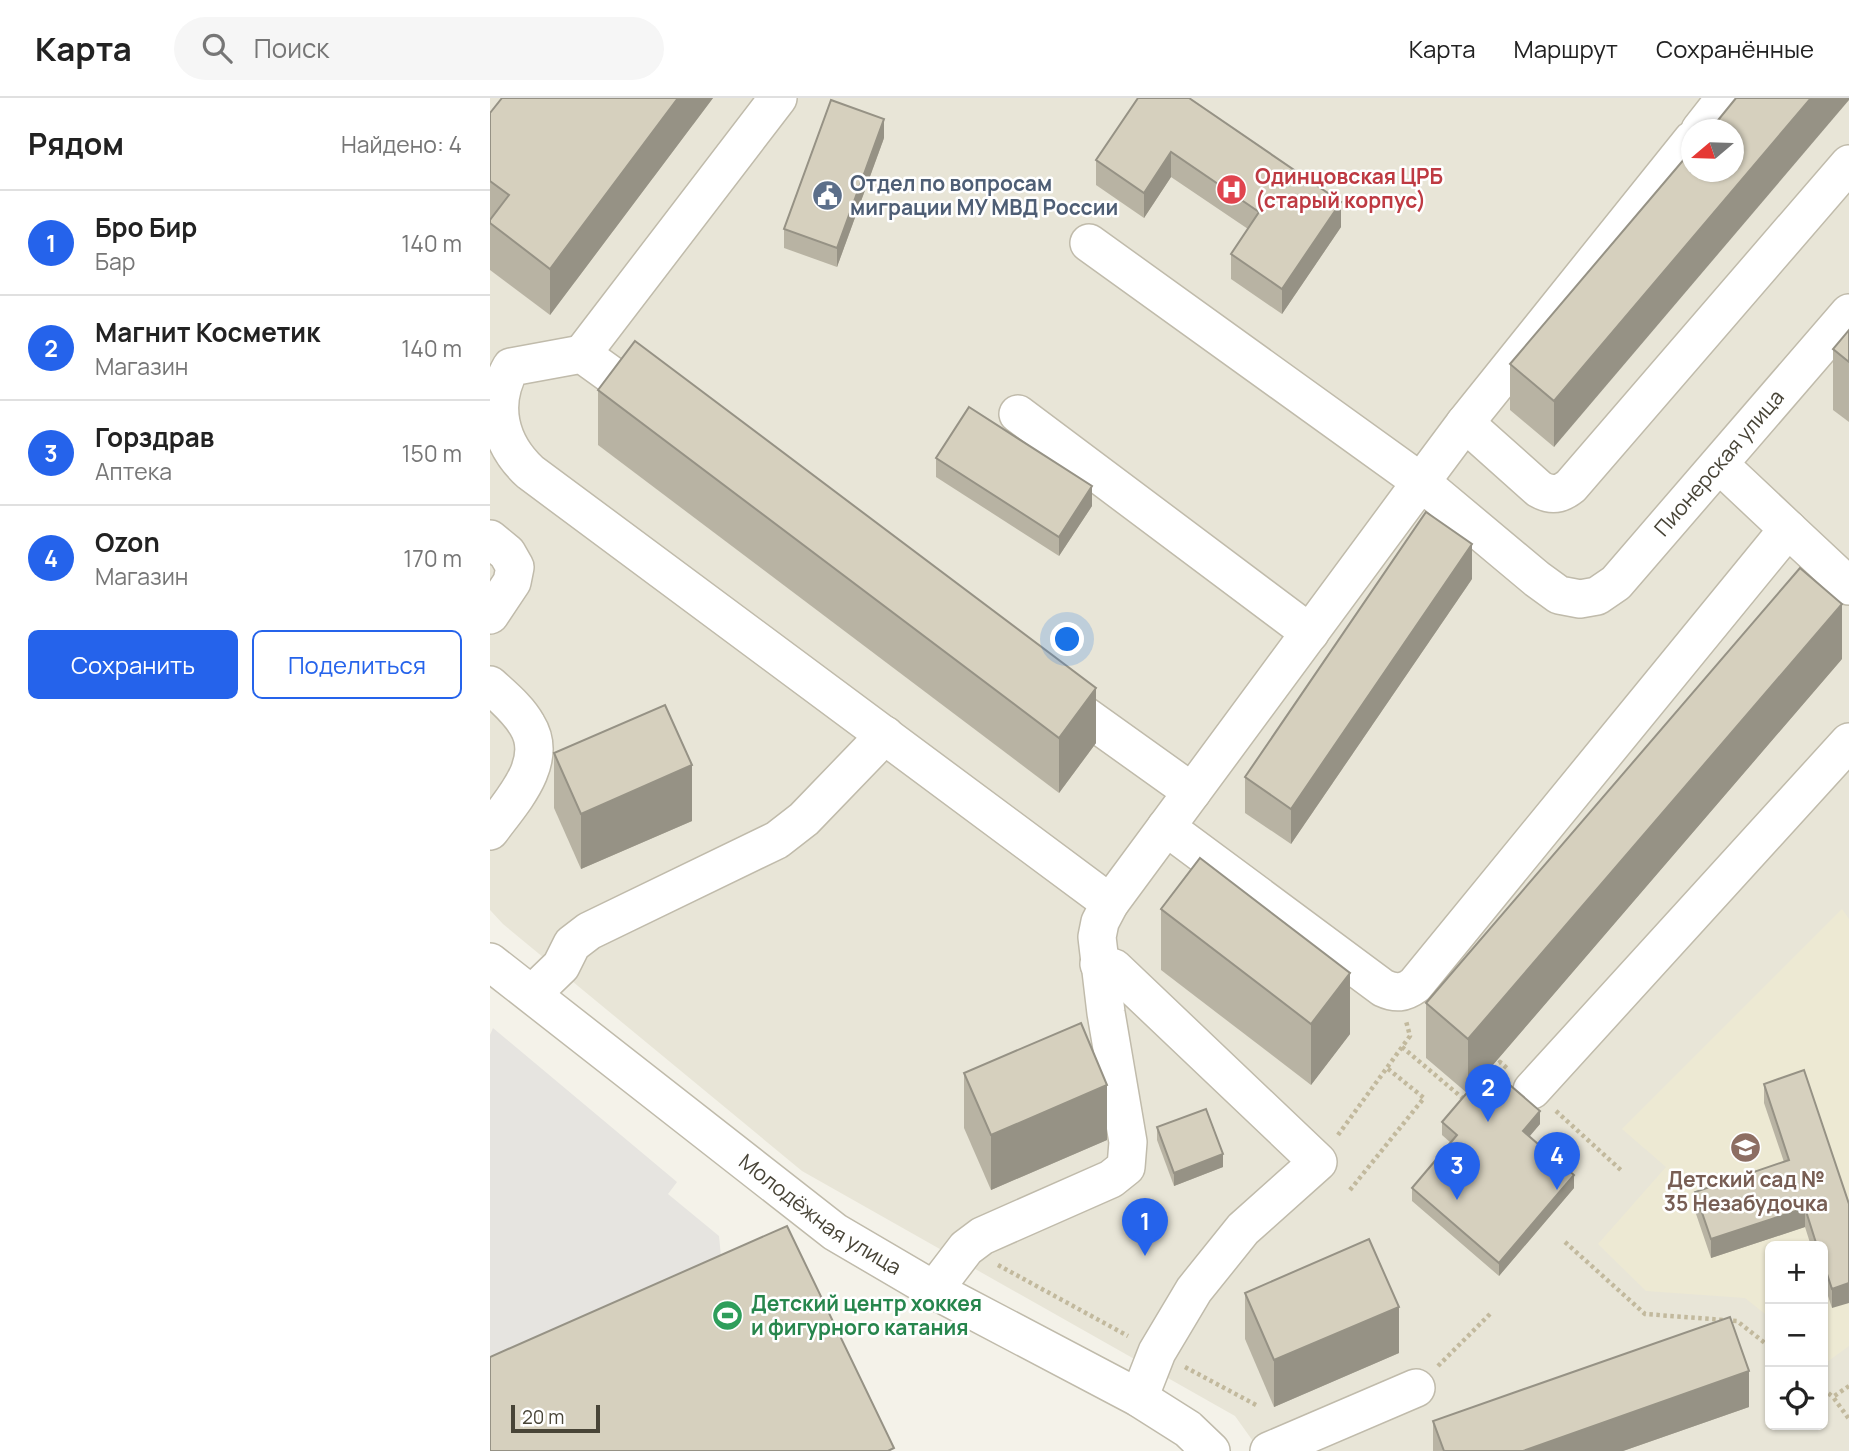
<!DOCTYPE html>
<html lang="ru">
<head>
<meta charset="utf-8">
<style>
	body { margin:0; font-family:Manrope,sans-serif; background:#f6f6f6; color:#222 }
	.controls { position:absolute; right:21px; bottom:21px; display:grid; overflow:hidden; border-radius:10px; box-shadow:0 2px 5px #0004 }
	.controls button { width:63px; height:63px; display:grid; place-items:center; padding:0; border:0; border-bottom:2px solid #e0e0e0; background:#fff; color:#222; font:35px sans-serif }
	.compass { position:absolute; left:1191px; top:21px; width:63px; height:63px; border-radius:50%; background:#fff; box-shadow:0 2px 5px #0004; rotate:251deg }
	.scale { position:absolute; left:21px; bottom:18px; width:89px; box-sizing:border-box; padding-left:7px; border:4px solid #484437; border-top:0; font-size:19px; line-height:24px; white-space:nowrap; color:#484437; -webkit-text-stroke:5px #fff; paint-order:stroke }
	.you { position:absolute; left:578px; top:542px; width:24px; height:24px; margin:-18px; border:5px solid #fff; border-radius:50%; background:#1a73e8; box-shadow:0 0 0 10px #1a73e833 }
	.badge { display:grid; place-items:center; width:46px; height:46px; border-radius:50%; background:#2563eb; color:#fff; font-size:23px; font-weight:700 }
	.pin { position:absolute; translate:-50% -58px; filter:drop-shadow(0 2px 4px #0008) }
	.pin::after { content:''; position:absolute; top:37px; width:24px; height:21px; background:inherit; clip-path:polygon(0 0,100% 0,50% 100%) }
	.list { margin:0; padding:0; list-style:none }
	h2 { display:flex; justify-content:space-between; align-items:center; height:91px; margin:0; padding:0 28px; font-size:30px }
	h2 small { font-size:23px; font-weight:400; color:#767676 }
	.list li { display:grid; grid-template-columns:46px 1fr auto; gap:21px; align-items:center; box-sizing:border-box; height:105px; padding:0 28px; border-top:2px solid #e0e0e0 }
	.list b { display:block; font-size:26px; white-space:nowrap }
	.list p { margin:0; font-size:23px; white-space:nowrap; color:#767676 }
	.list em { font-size:23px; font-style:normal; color:#767676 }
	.actions { display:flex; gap:14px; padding:21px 28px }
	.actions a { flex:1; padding:16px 0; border:2px solid #2563eb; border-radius:10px; text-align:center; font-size:24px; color:#2563eb }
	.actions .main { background:#2563eb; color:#fff }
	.icon { flex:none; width:38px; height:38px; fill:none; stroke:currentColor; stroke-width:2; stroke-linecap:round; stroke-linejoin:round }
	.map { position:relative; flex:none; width:1359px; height:1353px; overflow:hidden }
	header { display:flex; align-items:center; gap:42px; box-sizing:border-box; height:98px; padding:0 35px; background:#fff; border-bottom:2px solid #e0e0e0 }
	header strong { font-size:33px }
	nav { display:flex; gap:38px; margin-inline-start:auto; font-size:24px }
	.search { width:490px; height:63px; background:#f6f6f6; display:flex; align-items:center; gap:18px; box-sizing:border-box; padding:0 24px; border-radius:38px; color:#767676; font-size:26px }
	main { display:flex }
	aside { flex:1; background:#fff }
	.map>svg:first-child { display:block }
	.residential { fill:#e8e5d7; fill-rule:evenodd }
	.education { fill:#ede9d3 }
	.parking { fill:#e6e4e0 }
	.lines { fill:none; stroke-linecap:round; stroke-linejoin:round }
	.minor-casing { stroke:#c0bbab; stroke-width:40 }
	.path { stroke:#c2b99d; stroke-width:4.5; stroke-dasharray:3.5 3.5; stroke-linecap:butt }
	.minor { stroke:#fff; stroke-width:37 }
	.wall { fill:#b8b3a3 }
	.shaded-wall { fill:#969285 }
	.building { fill:#d6d0be; stroke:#969285; stroke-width:2 }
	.labels { text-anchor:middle; stroke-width:5; stroke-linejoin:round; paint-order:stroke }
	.health-label { font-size:21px; font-weight:bold; fill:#be3a42; stroke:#fff; text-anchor:start }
	.service-label { font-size:21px; font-weight:bold; fill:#4e5e75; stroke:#fff; text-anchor:start }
	.street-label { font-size:21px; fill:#484437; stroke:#fff }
	.education-label { font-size:21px; font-weight:bold; fill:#785e54; stroke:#fff }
	.leisure-label { font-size:21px; font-weight:bold; fill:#27864d; stroke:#fff; text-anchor:start }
</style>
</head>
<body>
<header>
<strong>Карта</strong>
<div class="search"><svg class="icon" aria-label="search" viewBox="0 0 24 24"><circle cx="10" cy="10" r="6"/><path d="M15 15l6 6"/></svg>Поиск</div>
<nav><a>Карта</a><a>Маршрут</a><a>Сохранённые</a></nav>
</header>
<main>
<aside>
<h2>Рядом<small>Найдено: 4</small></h2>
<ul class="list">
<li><span class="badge">1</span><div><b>Бро Бир</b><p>Бар</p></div><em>140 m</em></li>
<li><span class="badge">2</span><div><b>Магнит Косметик</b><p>Магазин</p></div><em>140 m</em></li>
<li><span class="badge">3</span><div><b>Горздрав</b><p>Аптека</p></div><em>150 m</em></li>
<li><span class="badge">4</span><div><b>Ozon</b><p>Магазин</p></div><em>170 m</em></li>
</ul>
<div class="actions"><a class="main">Сохранить</a><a>Поделиться</a></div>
</aside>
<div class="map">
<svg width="1359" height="1353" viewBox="0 0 1359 1353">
	<rect width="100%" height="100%" fill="#f4f2e9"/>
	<path class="residential" d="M0 0H1359V1353H770L745 1318 312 1073 13 826 0 812ZM1202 32H1244V74H1202ZM1280 1148H1333V1327H1280Z"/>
	<path class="education" d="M1352 811 1359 821V1248L1337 1264 1333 1261V1148H1280V1220L1255 1200 1156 1193 1108 1146 1176 1069 1132 1031Z"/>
	<path class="parking" d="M3 930 187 1084 178 1096 229 1138 232 1168 0 1260V937Z"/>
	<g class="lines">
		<defs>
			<g id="minor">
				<path d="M1210 32 1235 0"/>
				<path d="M599 145 931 384 975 325 1202 42"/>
				<path d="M92 256 288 0"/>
				<path d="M160 305 92 256 21 269C0 306 9 345 40 374L620 805"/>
				<path d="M528 316 820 535"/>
				<path d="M975 325 1049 391C1061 398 1070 397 1081 388L1359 66"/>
				<path d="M1230 367 1298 431"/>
				<path d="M0 441 17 455 25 469 22 484 0 517"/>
				<path d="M0 587C13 599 28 611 37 627 60 664 21 704 0 733"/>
				<path d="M565 596 702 694"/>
				<path d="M676 729 893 890C906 896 914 895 925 887L1298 431 1359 488"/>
				<path id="s1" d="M0 864 345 1134 444 1192 649 1300 698 1331 721 1353"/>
				<path d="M609 866 624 870 828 1064 753 1131 704 1192 667 1254 649 1300"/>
				<path d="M42 896 71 868 82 846 99 833 287 742 314 721 395 637"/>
				<path d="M1042 992 1359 644"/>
				<path id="s2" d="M444 1192 476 1150 492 1138 621 1081 636 1069 638 1044 616 915 607 839 610 824 620 805 931 384 1047 481 1069 497 1090 501 1107 498 1126 485 1359 215"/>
				<path d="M779 1353 926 1290"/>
			</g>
		</defs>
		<use href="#minor" class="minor-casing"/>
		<g class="path">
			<path d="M912 949 976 1003"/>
			<path d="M1000 976 1010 964 1018 971"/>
			<path d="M1066 1013 1133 1074"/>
			<path d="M848 1037 920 938 916 923"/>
			<path d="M860 1092 934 1000 897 970"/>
			<path d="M1075 1144 1155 1216 1247 1223 1280 1249"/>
			<path d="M508 1167 638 1238"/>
			<path d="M948 1268 1002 1214"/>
			<path d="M695 1269 768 1308"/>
			<path d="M1359 1288 1343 1299 1359 1321"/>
			<path d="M1333 1291 1343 1299"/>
		</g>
		<use href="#minor" class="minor"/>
	</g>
	<g class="wall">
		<path d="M223 0 60 217 0 172V15Z"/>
		<path d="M648 0 851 129 792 216 741 181V156L758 131 681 79 654 120 606 87V62Z"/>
		<path d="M394 40 347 169 294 150V131Z"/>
		<path d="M1201 53 1064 349 1020 312V266Z"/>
		<path d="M1359 232V324L1343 312V251Z"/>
		<path d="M108 292 606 645 569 695 108 347Z"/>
		<path d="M446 360 602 408 569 458 446 379Z"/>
		<path d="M982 481 801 746 755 715V679Z"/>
		<path d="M1352 561 1000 970 1050 1026 1039 1039 1084 1090 1009 1178 922 1103V1090L961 1045 952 1037V1024L977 995 936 960V905Z"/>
		<path d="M64 655 202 723 91 771 64 710Z"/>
		<path d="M671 811 860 936 821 987 671 872Z"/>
		<path d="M474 975 617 1042 501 1092 474 1030Z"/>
		<path d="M1274 986 1359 1106 1342 1210 1333 1183V1148H1321L1315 1129 1221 1160 1205 1113V1094L1294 1064 1274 1005Z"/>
		<path d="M667 1029 733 1069 684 1088 667 1042Z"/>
		<path d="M755 1195 909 1255 784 1309 755 1241Z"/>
		<path d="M1259 1309 1133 1353H943V1323Z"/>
	</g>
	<g class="shaded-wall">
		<path d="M188 0H223L60 217V171Z"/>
		<path d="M1321 0H1359V2L1064 349V303Z"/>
		<path d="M394 21V40L347 169V150Z"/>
		<path d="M681 54V79L654 120V95Z"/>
		<path d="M851 104V129L792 216V191Z"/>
		<path d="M602 388V408L569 458V439Z"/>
		<path d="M982 446V481L801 746V711Z"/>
		<path d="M1352 506V561L978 996V941Z"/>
		<path d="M606 590V645L569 695V640Z"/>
		<path d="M202 667V723L91 771V716Z"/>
		<path d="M860 875V936L821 987V926Z"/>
		<path d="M617 987V1042L501 1092V1037Z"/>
		<path d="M1050 1013V1026L1033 1046V1033Z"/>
		<path d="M733 1056V1069L684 1088V1075Z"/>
		<path d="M1084 1077V1090L1009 1178V1165Z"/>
		<path d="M1315 1110V1129L1221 1160V1141Z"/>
		<path d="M1359 1185V1205L1342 1210V1191Z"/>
		<path d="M909 1209V1255L784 1309V1262Z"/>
		<path d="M1259 1273V1309L1133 1353H1033Z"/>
	</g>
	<g class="building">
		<path d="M12 0H188L60 171 0 125V122L19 97 0 83V15Z"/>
		<path d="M648 0H699L851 104 792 191 741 156 769 114 681 54 654 95 606 62Z"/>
		<path d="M1246 0H1321L1064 303 1020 266 1201 53V74H1243V32H1220Z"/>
		<path d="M341 2 394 21 347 150 294 131Z"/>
		<path d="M1359 232V264L1343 251Z"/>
		<path d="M145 243 606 590 569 640 108 292Z"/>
		<path d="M479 309 602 388 569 439 446 360Z"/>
		<path d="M936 414 982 446 801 711 755 679Z"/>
		<path d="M1310 470 1352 506 978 941 936 905Z"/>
		<path d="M175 607 202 667 91 716 64 655Z"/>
		<path d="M710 760 860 875 821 926 671 811Z"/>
		<path d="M591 925 617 987 501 1037 474 975Z"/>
		<path d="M999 969 1050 1013 1033 1033 1084 1077 1009 1165 922 1090 967 1037 952 1024Z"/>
		<path d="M1314 972 1359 1106V1185L1342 1191 1333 1164V1148H1327L1315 1110 1221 1141 1205 1094 1299 1062 1274 986Z"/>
		<path d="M716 1011 733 1056 684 1075 667 1029Z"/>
		<path d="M297 1128 404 1350 398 1353H0V1259Z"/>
		<path d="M879 1141 909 1209 784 1262 755 1195Z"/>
		<path d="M1240 1219 1259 1273 1033 1353H954L943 1323Z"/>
	</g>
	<defs>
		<symbol id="hospital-disc" viewBox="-11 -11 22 22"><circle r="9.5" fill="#e0444e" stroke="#fff"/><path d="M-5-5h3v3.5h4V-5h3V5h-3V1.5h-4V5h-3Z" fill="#fff"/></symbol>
		<symbol id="civic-disc" viewBox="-11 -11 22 22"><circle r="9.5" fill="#5c6f8a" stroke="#fff"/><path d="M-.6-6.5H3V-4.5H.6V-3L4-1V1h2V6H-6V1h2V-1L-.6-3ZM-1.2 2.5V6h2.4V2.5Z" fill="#fff"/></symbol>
		<symbol id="school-disc" viewBox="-11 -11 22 22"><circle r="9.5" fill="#8d6e63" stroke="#fff"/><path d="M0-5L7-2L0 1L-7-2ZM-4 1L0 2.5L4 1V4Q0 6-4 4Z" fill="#fff"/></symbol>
		<symbol id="stadium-disc" viewBox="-11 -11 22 22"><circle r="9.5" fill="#2e9e5b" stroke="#fff"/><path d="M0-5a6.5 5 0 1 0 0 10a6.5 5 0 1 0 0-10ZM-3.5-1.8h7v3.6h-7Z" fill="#fff"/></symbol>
	</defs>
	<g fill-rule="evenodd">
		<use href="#hospital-disc" x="724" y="74" width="35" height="35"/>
		<use href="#civic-disc" x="320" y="80" width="35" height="35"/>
		<use href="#school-disc" x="1238" y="1032" width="35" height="35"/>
		<use href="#stadium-disc" x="220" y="1200" width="35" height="35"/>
	</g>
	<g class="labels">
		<g class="health-label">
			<text x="765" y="86">Одинцовская ЦРБ<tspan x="765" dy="24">(старый корпус)</tspan></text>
		</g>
		<g class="service-label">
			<text x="360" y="93">Отдел по вопросам<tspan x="360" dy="24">миграции МУ МВД России</tspan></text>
		</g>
		<g class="street-label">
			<text dy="7" stroke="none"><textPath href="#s2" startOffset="1424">Пионерская улица</textPath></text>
			<text dy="7" stroke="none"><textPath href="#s1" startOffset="416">Молодёжная улица</textPath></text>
		</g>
		<g class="education-label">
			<text x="1256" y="1089">Детский сад №<tspan x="1256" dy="24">35 Незабудочка</tspan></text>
		</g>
		<g class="leisure-label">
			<text x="261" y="1213">Детский центр хоккея<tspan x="261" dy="24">и фигурного катания</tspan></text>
		</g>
	</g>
</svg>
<div class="controls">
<button>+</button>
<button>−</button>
<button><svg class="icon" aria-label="locate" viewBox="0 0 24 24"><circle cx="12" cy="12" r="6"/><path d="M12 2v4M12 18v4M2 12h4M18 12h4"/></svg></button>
</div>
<svg class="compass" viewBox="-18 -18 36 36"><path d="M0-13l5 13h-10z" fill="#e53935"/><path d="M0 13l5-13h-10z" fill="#767676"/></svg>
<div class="scale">20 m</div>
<div class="you"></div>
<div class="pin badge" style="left:655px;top:1158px">1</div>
<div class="pin badge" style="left:998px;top:1024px">2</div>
<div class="pin badge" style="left:967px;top:1102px">3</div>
<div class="pin badge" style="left:1067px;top:1092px">4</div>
</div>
</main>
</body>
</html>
